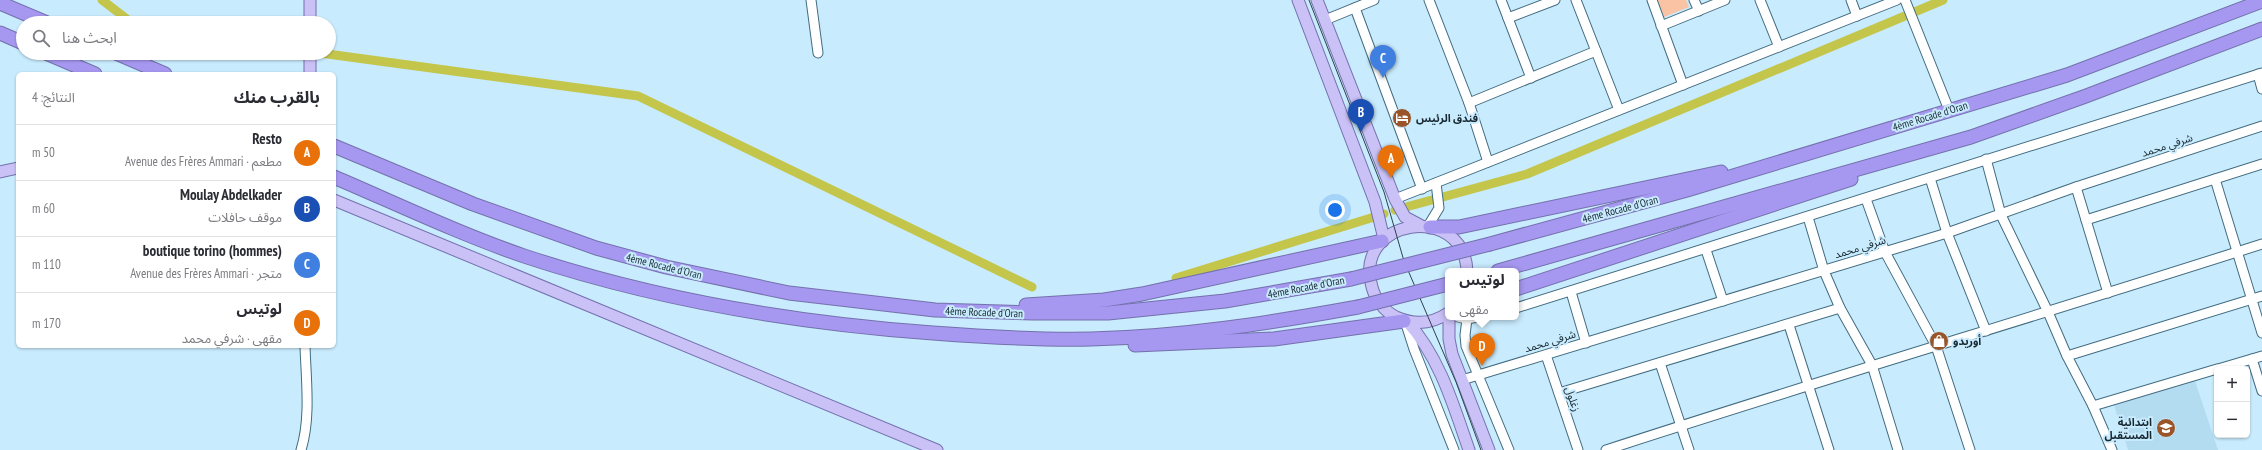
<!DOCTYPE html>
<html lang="ar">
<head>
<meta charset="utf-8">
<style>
	body { margin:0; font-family:"PT Sans Narrow","Noto Sans Arabic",sans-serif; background:#f2f2f3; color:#2b2b33; direction:rtl }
	.controls { position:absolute; right:12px; bottom:12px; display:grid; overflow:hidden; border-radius:6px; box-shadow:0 1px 3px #0004 }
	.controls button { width:36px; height:36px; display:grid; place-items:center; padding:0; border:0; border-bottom:1px solid #e1e1e2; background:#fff; color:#2b2b33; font:20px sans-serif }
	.you { position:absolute; left:1335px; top:210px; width:14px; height:14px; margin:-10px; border:3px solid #fff; border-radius:50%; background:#1a73e8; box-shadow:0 0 0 6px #1a73e833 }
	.badge { display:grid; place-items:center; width:26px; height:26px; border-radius:50%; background:#0b8043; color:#fff; font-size:13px; font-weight:700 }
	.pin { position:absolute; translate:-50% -33px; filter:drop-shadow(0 1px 2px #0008) }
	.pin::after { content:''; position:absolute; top:21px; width:14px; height:12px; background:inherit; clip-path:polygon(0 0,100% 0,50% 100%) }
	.popup { position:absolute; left:1445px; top:268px; width:74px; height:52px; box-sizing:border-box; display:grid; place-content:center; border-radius:6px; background:#fff; filter:drop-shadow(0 1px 3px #0005); font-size:13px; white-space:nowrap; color:#7c7c81 }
	.popup b { font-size:15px; color:#2b2b33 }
	.popup::after { content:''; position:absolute; left:50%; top:100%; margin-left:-8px; border:8px solid transparent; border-top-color:#fff }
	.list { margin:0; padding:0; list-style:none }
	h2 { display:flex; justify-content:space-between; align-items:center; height:52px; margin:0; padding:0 16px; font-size:17px }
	h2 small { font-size:13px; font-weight:400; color:#7c7c81 }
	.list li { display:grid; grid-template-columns:26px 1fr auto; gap:12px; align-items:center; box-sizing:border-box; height:56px; padding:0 16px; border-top:1px solid #e1e1e2 }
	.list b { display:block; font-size:15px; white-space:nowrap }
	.list p { margin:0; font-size:13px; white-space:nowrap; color:#7c7c81 }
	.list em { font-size:13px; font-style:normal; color:#7c7c81 }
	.icon { flex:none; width:22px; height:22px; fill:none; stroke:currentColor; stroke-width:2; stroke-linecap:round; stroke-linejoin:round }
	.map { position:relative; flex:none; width:2262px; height:450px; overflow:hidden; direction:ltr }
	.search { position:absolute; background:#fff; box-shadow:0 1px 3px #0004; left:16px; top:16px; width:320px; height:44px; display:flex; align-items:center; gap:10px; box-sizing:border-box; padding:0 14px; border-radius:22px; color:#7c7c81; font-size:15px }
	.panel { position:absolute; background:#fff; box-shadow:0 1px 3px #0004; left:16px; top:72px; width:320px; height:276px; border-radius:6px; direction:rtl }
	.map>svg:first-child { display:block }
	.built { fill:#b3dcf1 }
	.green { fill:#fac3a4 }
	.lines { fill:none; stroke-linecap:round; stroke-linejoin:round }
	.canal { stroke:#c4c64c; stroke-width:9 }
	.minor-casing { stroke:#436c80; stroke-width:11 }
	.major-casing { stroke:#7471ad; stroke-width:13 }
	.highway-casing { stroke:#7471ad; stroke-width:15 }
	.minor { stroke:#fff; stroke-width:9 }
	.major { stroke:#cac1f6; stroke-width:11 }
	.highway { stroke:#a698f0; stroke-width:13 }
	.tram { stroke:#2e414c; stroke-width:1 }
	.highway-bridge-casing { stroke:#7471ad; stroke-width:15; stroke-linecap:butt }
	.highway-bridge { stroke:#a698f0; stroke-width:13 }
	.labels { text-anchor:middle; stroke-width:4; stroke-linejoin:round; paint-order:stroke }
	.street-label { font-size:11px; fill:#172831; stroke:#c8ebfd }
	.poi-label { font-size:11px; font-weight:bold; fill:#172831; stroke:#c8ebfd; text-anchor:start }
</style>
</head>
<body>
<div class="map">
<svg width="2262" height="450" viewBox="0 0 2262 450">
	<rect width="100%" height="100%" fill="#c8ebfd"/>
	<path class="built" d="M2195 381 2218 450H2128L2114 405Z"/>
	<path class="green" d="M1657 0H1686L1689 7 1664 17Z"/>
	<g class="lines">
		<g class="canal">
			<path d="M102 0 132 23"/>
			<path d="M320 53 638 96 1032 287"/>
			<path d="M1395 210 1527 174 1943 0"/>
			<path d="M1176 278 1384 214"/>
		</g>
		<defs>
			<g id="minor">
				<path d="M811 0 818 53"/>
				<path d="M1429 0 1469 103 1488 162"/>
				<path d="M1501 0 1531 78"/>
				<path d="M1576 0 1619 110"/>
				<path d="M1652 0 1683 85"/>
				<path d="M1694 0 1699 11"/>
				<path d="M1760 0 1779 47"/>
				<path d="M1851 0 1857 16"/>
				<path d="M1905 0 1949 110"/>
				<path d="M1355 8 1422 189"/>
				<path d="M1508 18 1555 0"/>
				<path d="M1325 20 1374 0"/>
				<path d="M1661 26 1725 0"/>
				<path d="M2258 74 2262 89"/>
				<path d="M1469 103 1596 51"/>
				<path d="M1986 159 2001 215 2048 312 2067 356 2093 406 2112 450"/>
				<path d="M1930 178 1947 233 1986 331"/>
				<path d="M2215 179 2262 333"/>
				<path d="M2076 187 2108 293"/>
				<path d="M1395 199 1897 0"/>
				<path d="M1866 199 1885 252 1936 346 1970 450"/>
				<path d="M1808 217 1824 271 1840 308 1872 365 1898 450"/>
				<path d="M2086 220 2262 164"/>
				<path d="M1428 226 1439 208 1436 183"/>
				<path d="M1706 250 1723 301"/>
				<path d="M1571 292 1586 343"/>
				<path d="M1516 308 2262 73"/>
				<path d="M1458 317 1467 319 1478 317"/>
				<path d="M1467 319 1465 335 1466 346 1509 450"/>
				<path d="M1405 321 1414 349 1454 450"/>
				<path d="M1789 325 1829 450"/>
				<path d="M1546 355 1578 450"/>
				<path d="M2067 356 2262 296"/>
				<path d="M2252 359 2262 391"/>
				<path d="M1660 363 1689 450"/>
				<path d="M2218 369 2262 356"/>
				<path d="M1462 380 1947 233 2076 187 2262 126"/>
				<path d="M1559 393 1840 308"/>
				<path d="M2093 406 2217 369"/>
				<path d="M301 450C311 418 306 379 305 346"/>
				<path d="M1606 450C1824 379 2044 314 2262 244"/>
			</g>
			<g id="major">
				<path d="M1298 0 1375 202 1384 239"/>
				<path d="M1317 0 1395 199 1405 217 1420 225"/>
				<path d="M310 23V0"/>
				<path d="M310 74V53"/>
				<path d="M0 172 18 168"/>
				<path d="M334 200 937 450"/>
				<path d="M1448 313C1432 324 1414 325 1396 317 1384 311 1375 299 1372 287 1352 218 1464 202 1467 271"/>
				<path d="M1449 317V339L1452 354 1489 450"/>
				<path d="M1407 321C1440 358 1453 404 1469 450"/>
			</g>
			<g id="highway">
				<path d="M0 3 47 23"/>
				<path d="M0 33 23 43"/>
				<path d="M46 53 95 74"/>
				<path d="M116 53 165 74"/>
				<path d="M334 146 473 204 596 248 666 267 789 293 935 310 1033 313H1108L1225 301 1351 279"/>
				<path d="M334 177C397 204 460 234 524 256 657 300 794 323 933 333 986 337 1038 340 1091 339 1181 337 1270 323 1358 307"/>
				<path d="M1430 227H1459L1721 172"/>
				<path d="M1490 244 1687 190 2067 75 2262 1"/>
				<path d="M1498 271 1971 137 2086 96 2262 29"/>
				<path d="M1516 289 1851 179"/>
				<path d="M1026 305 1104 300 1142 294 1382 241"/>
				<path d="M1135 345 1274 339 1404 321"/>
			</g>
		</defs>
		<use href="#minor" class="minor-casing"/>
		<use href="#major" class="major-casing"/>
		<use href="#highway" class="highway-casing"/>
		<use href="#minor" class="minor"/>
		<use href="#major" class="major"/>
		<use href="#highway" class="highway"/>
		<path class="tram" d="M1309 0 1384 192 1404 261 1456 382 1481 450"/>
		<defs>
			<g id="highway-bridge">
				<path d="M1351 279 1490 244"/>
				<path d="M1358 307 1448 284"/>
			</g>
		</defs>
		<use href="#highway-bridge" class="highway-bridge-casing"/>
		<use href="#highway-bridge" class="highway-bridge"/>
	</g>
	<defs>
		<symbol id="hotel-disc" viewBox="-11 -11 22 22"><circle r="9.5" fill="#995429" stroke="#c8ebfd"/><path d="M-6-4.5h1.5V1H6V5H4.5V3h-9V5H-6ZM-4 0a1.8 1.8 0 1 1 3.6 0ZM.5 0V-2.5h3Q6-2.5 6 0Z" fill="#fff"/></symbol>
		<symbol id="shop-disc" viewBox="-11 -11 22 22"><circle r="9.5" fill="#995429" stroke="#c8ebfd"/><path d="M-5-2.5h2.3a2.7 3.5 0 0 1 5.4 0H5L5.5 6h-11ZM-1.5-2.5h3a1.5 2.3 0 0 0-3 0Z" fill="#fff"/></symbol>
		<symbol id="school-disc" viewBox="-11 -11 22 22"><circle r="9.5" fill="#995429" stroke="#c8ebfd"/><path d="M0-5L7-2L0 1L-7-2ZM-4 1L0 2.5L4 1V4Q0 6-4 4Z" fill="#fff"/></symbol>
	</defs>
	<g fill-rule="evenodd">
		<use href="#hotel-disc" x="1391" y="107" width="22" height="22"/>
		<use href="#shop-disc" x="1928" y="330" width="22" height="22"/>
		<use href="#school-disc" x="2155" y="417" width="22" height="22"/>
	</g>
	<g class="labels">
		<g class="street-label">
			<text transform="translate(1930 116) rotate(-17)" y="4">4ème Rocade d'Oran</text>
			<text transform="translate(2167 145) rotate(-18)" y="4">شرفي محمد</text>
			<text transform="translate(1620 209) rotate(-15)" y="4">4ème Rocade d'Oran</text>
			<text transform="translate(1860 247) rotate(-17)" y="4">شرفي محمد</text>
			<text transform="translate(664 266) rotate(14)" y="4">4ème Rocade d'Oran</text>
			<text transform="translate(1306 287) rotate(-11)" y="4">4ème Rocade d'Oran</text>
			<text transform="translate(984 312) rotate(2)" y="4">4ème Rocade d'Oran</text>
			<text transform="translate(1550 341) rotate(-17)" y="4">شرفي محمد</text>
			<text transform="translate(1573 399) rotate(71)" y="4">زغلول</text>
		</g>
		<g class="poi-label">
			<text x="1416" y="122">فندق الرئيس</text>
			<text x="1953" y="345">أوريدو</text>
			<text x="2152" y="426" text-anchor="end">ابتدائية<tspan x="2152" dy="13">المستقبل</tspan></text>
		</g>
	</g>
</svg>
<div class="controls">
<button>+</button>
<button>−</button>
</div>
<div class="you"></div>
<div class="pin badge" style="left:1391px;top:178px;background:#e8710a">A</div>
<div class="pin badge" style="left:1361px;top:132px;background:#1a4fb4">B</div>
<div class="pin badge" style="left:1383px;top:78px;background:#3f7fe0">C</div>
<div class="pin badge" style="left:1482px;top:366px;background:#e8710a">D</div>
<div class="popup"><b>لوتيس</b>مقهى</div>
<div class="search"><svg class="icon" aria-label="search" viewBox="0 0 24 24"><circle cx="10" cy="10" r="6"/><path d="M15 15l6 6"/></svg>ابحث هنا</div>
<section class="panel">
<h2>بالقرب منك<small>النتائج: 4</small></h2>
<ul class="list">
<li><span class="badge" style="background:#e8710a">A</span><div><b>Resto</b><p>مطعم · Avenue des Frères Ammari</p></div><em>50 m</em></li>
<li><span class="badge" style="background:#1a4fb4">B</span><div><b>Moulay Abdelkader</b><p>موقف حافلات</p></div><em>60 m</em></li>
<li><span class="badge" style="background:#3f7fe0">C</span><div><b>boutique torino (hommes)</b><p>متجر · Avenue des Frères Ammari</p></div><em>110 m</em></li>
<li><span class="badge" style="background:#e8710a">D</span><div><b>لوتيس</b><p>مقهى · شرفي محمد</p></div><em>170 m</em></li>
</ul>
</section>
</div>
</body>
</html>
